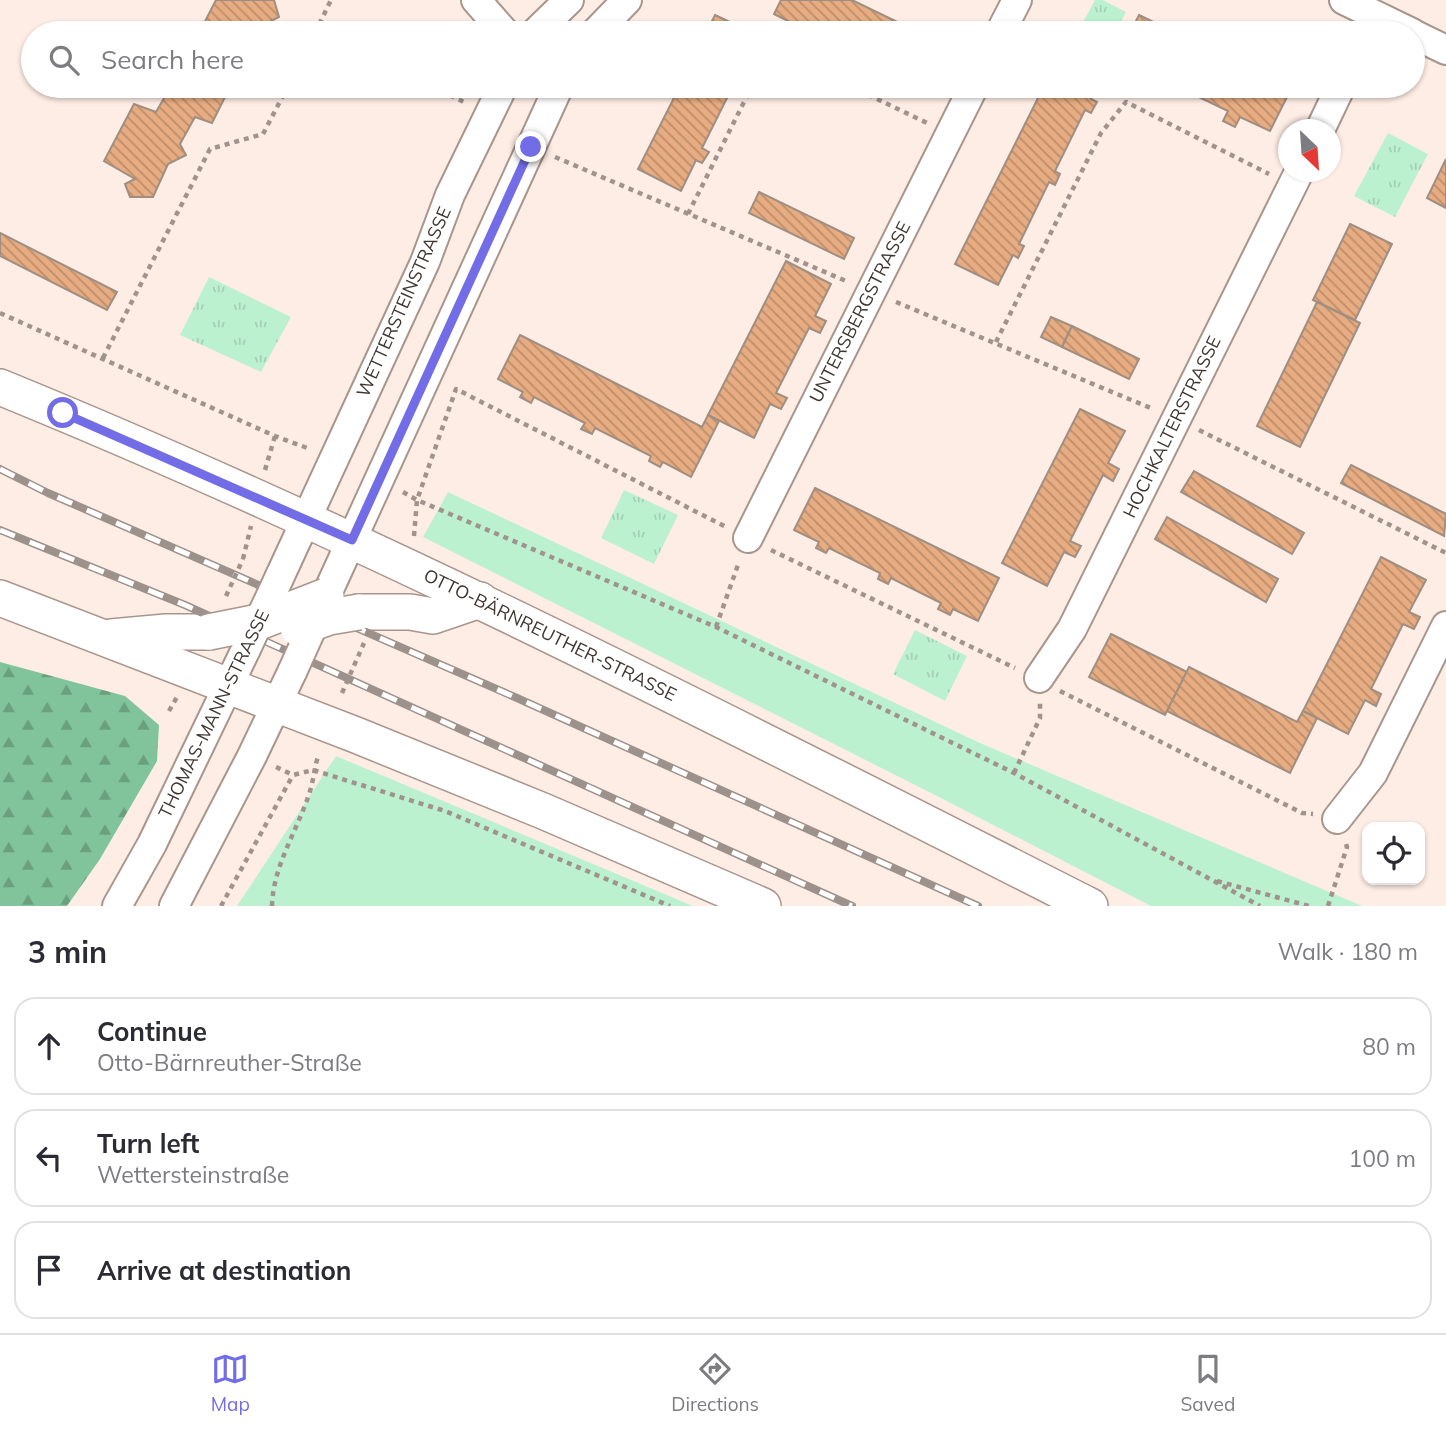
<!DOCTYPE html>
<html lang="en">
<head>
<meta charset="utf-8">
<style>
	body { margin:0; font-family:Mulish,sans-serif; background:#f2f2f3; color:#2b2b33 }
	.controls { position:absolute; right:21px; bottom:21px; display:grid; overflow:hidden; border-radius:14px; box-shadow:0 2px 5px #0004 }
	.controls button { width:63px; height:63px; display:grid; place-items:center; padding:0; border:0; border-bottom:2px solid #e1e1e2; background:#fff; color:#2b2b33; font:35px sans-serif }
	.compass { position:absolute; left:1278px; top:119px; width:63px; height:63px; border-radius:50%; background:#fff; box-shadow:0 2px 5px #0004; rotate:155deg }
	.stop { position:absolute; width:21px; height:21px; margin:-16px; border:5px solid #736ce7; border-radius:50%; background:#fff }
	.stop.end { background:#736ce7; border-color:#fff; box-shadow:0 2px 7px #0008 }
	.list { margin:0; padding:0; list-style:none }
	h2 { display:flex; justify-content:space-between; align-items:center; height:91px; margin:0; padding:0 28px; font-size:30px }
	h2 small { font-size:23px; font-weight:400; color:#7c7c81 }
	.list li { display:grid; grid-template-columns:46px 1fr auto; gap:21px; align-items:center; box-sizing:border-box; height:98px; margin:0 14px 14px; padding:0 14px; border:2px solid #e1e1e2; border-radius:21px }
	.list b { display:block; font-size:26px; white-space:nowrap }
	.list p { margin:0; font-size:23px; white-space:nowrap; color:#7c7c81 }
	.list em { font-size:23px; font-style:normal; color:#7c7c81 }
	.icon { flex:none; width:38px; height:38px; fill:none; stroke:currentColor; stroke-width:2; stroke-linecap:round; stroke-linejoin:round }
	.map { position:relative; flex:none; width:1446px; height:906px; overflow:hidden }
	.search { position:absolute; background:#fff; box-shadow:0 2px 5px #0004; left:21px; right:21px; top:21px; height:77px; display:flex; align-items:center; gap:18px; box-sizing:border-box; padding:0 24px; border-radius:38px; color:#7c7c81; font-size:26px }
	.sheet { height:427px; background:#fff }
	nav { display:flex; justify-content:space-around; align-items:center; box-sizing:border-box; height:98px; border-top:2px solid #e1e1e2; background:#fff; font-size:19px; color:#7c7c81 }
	nav a { display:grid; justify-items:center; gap:4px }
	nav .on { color:#736ce7 }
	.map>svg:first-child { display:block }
	.green { fill:#bcf1cf }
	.forest { fill:url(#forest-firs) }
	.park { fill:url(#park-tufts) }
	.building { fill:url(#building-back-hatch); stroke:#9f8e82; stroke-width:2 }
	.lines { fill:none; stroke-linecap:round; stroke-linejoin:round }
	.minor-casing { stroke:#a8958b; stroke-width:32 }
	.major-casing { stroke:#a8958b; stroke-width:38 }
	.path { stroke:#a0938d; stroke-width:4.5; stroke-dasharray:5 5; stroke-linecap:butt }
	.minor { stroke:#fff; stroke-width:28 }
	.major { stroke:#fff; stroke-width:35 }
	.rail-casing { stroke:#9d918b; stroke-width:8 }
	.rail { stroke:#fff; stroke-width:5; stroke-dasharray:16; stroke-linecap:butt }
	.minor-bridge-casing { stroke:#a8958b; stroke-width:32; stroke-linecap:butt }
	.major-bridge-casing { stroke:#a8958b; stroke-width:38; stroke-linecap:butt }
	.path-bridge { stroke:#a0938d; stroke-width:4.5; stroke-dasharray:5 5; stroke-linecap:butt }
	.minor-bridge { stroke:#fff; stroke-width:28 }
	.major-bridge { stroke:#fff; stroke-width:35 }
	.route { stroke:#736ce7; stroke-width:9 }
	.labels { text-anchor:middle; stroke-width:5; stroke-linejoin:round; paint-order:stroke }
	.street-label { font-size:18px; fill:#3e3632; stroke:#fff }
</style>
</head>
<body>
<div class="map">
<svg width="1446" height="906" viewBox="0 0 1446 906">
	<defs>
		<pattern id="forest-firs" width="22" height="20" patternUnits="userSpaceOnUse" patternTransform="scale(1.75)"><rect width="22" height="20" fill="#81c49b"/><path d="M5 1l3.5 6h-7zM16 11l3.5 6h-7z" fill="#6ba07f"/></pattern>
		<pattern id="park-tufts" width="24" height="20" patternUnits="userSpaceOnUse" patternTransform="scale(1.75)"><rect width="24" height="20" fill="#bcf1cf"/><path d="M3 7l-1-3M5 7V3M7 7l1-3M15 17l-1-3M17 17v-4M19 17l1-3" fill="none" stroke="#a3cfb2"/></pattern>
		<pattern id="building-back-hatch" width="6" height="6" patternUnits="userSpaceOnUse" patternTransform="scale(1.75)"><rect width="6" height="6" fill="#e7ac81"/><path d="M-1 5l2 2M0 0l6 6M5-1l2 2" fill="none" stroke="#bd8d6a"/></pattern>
	</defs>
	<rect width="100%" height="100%" fill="#feede5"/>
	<g class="green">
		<path d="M448 492 980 743 1362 906H1151L937 796 423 537Z"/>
		<path d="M336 756 693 906H237Z"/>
	</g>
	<path class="forest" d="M0 662 125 696 159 725 157 761 100 859 67 906H0Z"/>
	<g class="park">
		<path d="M1095 0H1103L1126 12 1115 33H1077Z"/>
		<path d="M1388 133 1428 154 1395 217 1354 196Z"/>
		<path d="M209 277 291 317 261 372 180 335Z"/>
		<path d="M624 490 678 515 654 564 601 538Z"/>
		<path d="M915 630 967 656 945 701 893 674Z"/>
	</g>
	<g class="building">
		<path d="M216 0H274L279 17 265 24 260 33H199Z"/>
		<path d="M781 0H852L920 33H804L806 30 774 14Z"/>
		<path d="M715 15 753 33H706Z"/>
		<path d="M1139 15 1176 33H1130Z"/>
		<path d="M171 86H238L229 89 212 123 195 117 180 144 186 155 168 164 153 197H130L125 184 135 179 104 161 134 104 156 112Z"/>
		<path d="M680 86H733L702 148 709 152 702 163 696 160 681 191 638 169Z"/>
		<path d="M1044 86H1097L1091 99 1097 102 1091 113 1085 110 1055 171 1060 174 1055 185 1049 182 1019 244 1024 246 1018 258 1013 255 998 285 955 264Z"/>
		<path d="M1176 86H1284L1291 89 1270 131 1240 117 1235 127 1223 121 1228 111Z"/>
		<path d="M1446 159V208L1427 198Z"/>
		<path d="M759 192 854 238 844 259 749 213Z"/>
		<path d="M1350 224 1392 244 1355 320 1313 300Z"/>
		<path d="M0 233 117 292 107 310 0 256Z"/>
		<path d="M786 261 831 284 815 316 826 321 820 333 809 328 776 393 787 398 781 409 770 404 754 438 708 415Z"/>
		<path d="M1317 302 1360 323 1300 447 1257 426Z"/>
		<path d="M1051 317 1072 326 1062 347 1041 337Z"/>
		<path d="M1072 326 1139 359 1129 379 1062 347Z"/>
		<path d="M520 335 702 427 708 415 719 421 691 477 663 462 660 467 649 461 651 456 595 428 592 434 581 429 585 423 534 397 531 403 520 397 523 392 498 379Z"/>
		<path d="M1080 409 1125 431 1108 463 1119 469 1113 481 1103 475 1070 541 1081 546 1075 557 1064 552 1047 586 1002 563Z"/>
		<path d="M1351 465 1446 514 1444 536 1341 483Z"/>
		<path d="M1194 471 1304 533 1292 554 1181 492Z"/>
		<path d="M815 488 999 578 978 621 953 609 950 615 938 609 941 603 891 578 888 584 878 579 880 573 829 548 826 553 816 548 819 542 794 530Z"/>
		<path d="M1167 517 1278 579 1266 602 1155 539Z"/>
		<path d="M1381 557 1426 580 1409 612 1420 617 1414 629 1403 624 1371 689 1381 694 1376 706 1365 700 1348 734 1303 711Z"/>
		<path d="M1111 634 1187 672 1165 715 1089 677Z"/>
		<path d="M1189 667 1297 722 1303 711 1317 718 1290 773 1167 711Z"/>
	</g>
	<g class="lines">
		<defs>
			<g id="minor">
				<path d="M476 0 505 33"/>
				<path d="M1344 0 1412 33"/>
				<path d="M535 33 569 0"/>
				<path d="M595 33 627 0"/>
				<path d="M1000 33 1017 0"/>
				<path d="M1413 34 1446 50"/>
				<path d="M1320 130 1341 86"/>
				<path d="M748 538 974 86"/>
				<path d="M280 576 425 262 450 195 503 86"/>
				<path d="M326 596 559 86"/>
				<path d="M1039 678 1072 629 1299 172"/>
				<path d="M1337 819 1373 773 1446 626"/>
				<path d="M117 906 152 844 246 649"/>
				<path d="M174 906 252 756 293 670"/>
			</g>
			<g id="major">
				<path d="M0 387C373 539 731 724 1090 906"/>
				<path d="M0 598 356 735 543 811 763 906"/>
				<path d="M359 612H410L433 616 480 600"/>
				<path d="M111 637 166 632H209"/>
			</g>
		</defs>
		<use href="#minor" class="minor-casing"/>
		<use href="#major" class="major-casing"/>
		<g class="path">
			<path d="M317 28 327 33"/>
			<path d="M315 33 331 0"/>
			<path d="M432 86 466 103"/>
			<path d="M850 86 927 123"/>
			<path d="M555 157 846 281"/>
			<path d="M688 214 752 86"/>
			<path d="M896 302 1153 409"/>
			<path d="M0 313 275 436 310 449"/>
			<path d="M996 342 1101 133 1126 102 1269 174"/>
			<path d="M103 358 210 149 263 134 288 86"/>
			<path d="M1199 430 1446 553"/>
			<path d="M265 470 275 436"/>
			<path d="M403 492 417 500 716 627 1014 773 1260 906"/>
			<path d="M414 536 417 500 456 389 726 527"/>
			<path d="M771 550 1015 668"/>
			<path d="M243 559 251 526"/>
			<path d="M716 627 739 562"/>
			<path d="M1060 691 1302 813 1313 814"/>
			<path d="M169 711 177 697"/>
			<path d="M276 767 293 775 313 770 445 811 670 906"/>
			<path d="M1014 773 1040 718V703"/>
			<path d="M1217 881 1309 906"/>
			<path d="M221 906 293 775"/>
			<path d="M272 906C273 865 298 830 310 791 314 779 314 767 319 754"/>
			<path d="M1328 906 1347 847 1346 844"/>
		</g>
		<use href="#minor" class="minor"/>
		<use href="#major" class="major"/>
		<defs>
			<g id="rail">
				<path d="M0 469 48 493 517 698 978 906"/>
				<path d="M0 530 185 605 852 906"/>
			</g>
		</defs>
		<use href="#rail" class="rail-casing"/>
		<use href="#rail" class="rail"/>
		<defs>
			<g id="minor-bridge">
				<path d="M246 649 280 576"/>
				<path d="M293 670 319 612"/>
			</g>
			<g id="major-bridge">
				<path d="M298 628 329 617 359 612"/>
				<path d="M209 632 259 622 326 596"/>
			</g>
		</defs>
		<use href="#minor-bridge" class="minor-bridge-casing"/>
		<use href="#major-bridge" class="major-bridge-casing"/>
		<g class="path-bridge">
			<path d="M226 596 243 559"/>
			<path d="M342 693 364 643"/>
		</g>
		<use href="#minor-bridge" class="minor-bridge"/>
		<use href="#major-bridge" class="major-bridge"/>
	</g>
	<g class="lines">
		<path class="route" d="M63 413 352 540 531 147"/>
	</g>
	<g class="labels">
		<g class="street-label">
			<text transform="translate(404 302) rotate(-66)" y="6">WETTERSTEINSTRASSE</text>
			<text transform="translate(860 312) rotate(-63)" y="6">UNTERSBERGSTRASSE</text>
			<text transform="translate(1172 427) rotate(-64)" y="6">HOCHKALTERSTRASSE</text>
			<text transform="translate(550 635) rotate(26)" y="6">OTTO-BÄRNREUTHER-STRASSE</text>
			<text transform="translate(214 714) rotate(-64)" y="6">THOMAS-MANN-STRASSE</text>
		</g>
	</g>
</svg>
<div class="controls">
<button><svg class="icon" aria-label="locate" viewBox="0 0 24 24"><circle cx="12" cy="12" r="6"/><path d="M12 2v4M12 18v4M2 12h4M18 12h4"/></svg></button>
</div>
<svg class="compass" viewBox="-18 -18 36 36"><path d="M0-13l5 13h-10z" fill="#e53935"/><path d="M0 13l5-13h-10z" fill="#7c7c81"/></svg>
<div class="stop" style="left:63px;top:413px"></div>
<div class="stop end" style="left:531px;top:147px"></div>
<div class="search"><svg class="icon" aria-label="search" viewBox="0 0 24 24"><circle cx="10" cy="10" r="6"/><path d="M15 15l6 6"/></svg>Search here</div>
</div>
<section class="sheet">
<h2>3 min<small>Walk · 180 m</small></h2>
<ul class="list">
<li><svg class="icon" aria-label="ahead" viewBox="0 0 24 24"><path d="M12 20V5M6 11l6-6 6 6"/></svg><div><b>Continue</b><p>Otto-Bärnreuther-Straße</p></div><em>80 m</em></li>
<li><svg class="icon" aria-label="left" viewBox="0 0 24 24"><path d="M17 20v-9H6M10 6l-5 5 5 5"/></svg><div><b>Turn left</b><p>Wettersteinstraße</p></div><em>100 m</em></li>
<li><svg class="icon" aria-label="arrive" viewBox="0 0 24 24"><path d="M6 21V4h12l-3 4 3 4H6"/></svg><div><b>Arrive at destination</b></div></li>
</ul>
</section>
<nav>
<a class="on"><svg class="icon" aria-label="map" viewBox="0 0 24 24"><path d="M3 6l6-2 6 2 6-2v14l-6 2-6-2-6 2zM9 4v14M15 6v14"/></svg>Map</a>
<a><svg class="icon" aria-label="directions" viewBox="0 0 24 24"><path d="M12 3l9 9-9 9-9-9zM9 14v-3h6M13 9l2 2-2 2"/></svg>Directions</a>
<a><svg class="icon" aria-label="saved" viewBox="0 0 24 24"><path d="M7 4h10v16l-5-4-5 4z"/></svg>Saved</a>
</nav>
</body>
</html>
